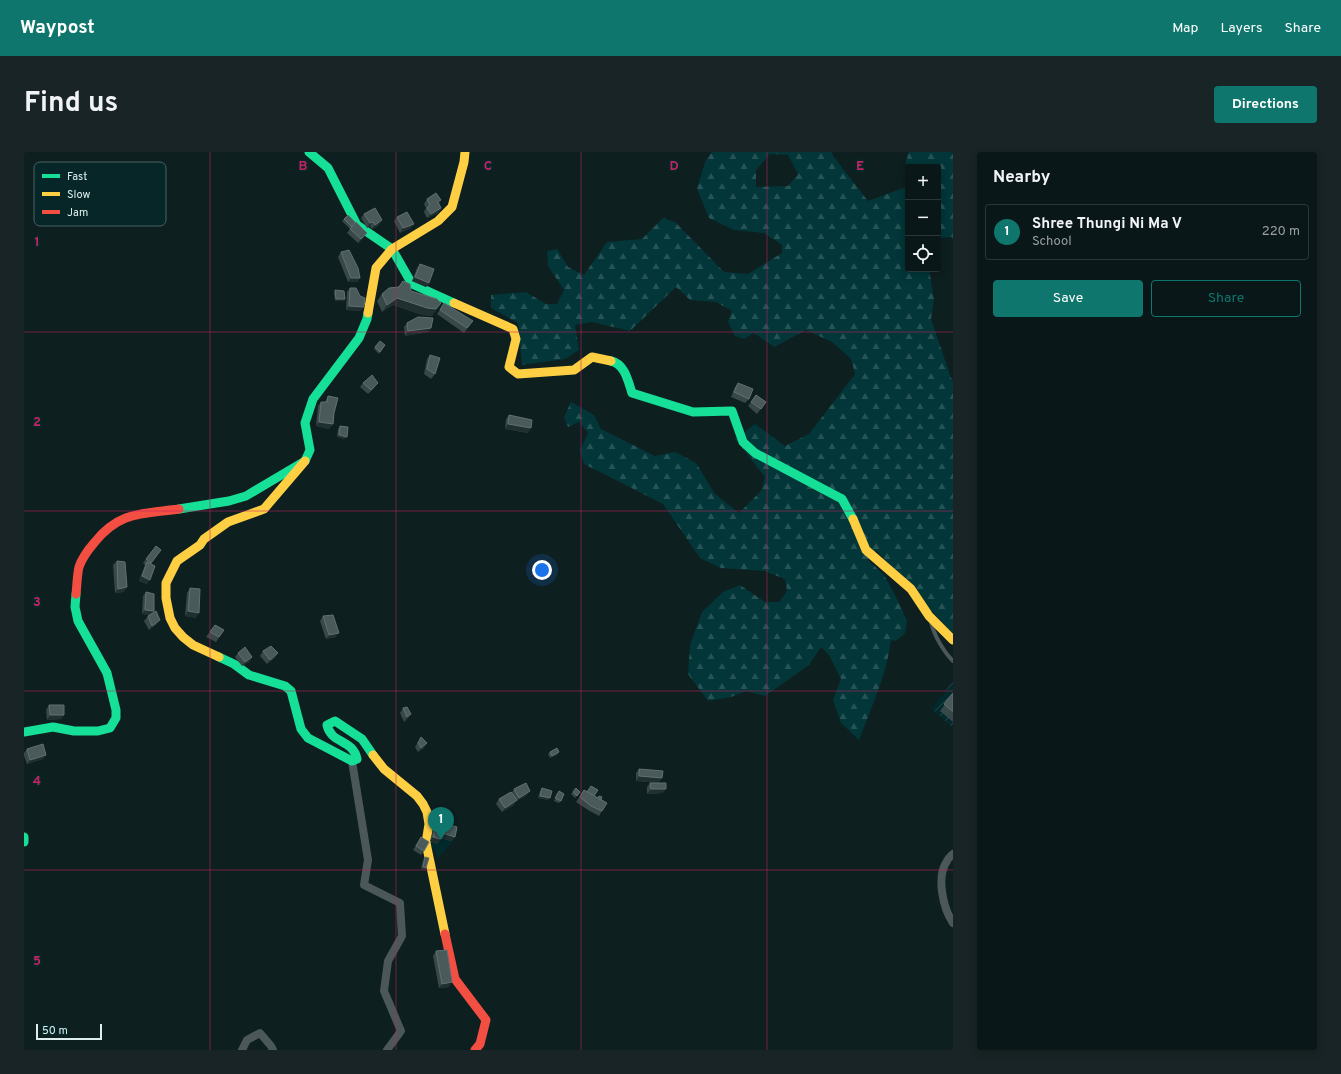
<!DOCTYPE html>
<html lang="en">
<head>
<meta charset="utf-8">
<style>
	body { margin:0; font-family:Overpass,sans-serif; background:#182425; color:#f1f3f6 }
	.controls { position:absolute; right:12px; top:12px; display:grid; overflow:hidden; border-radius:4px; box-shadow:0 2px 10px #0003 }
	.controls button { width:36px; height:36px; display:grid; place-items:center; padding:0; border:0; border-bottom:1px solid #2a3637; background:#0a1718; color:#f1f3f6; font:20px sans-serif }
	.scale { position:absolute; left:12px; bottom:10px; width:66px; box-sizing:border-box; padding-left:4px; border:2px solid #dee; border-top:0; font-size:11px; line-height:14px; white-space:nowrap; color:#dee; -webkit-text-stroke:3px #072627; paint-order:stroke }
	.you { position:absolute; left:518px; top:418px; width:14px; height:14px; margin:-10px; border:3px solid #fff; border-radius:50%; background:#1a73e8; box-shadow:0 0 0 6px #1a73e833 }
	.badge { display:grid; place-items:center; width:26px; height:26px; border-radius:50%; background:#0f766e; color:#fff; font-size:13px; font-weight:700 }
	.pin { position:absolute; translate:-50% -33px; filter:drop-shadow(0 1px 2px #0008) }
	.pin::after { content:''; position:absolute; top:21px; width:14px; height:12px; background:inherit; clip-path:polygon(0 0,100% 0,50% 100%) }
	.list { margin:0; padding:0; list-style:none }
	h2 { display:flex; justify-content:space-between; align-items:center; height:52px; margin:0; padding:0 16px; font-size:17px }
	h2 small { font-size:13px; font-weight:400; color:#999fa2 }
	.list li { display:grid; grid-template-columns:26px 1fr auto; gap:12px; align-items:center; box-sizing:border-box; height:56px; margin:0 8px 8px; padding:0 8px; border:1px solid #2a3637; border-radius:4px }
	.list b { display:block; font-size:15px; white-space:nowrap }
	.list p { margin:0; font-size:13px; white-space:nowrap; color:#999fa2 }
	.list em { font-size:13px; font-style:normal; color:#999fa2 }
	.actions { display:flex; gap:8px; padding:12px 16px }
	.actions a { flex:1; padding:9px 0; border:1px solid #0f766e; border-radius:4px; text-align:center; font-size:14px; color:#0f766e }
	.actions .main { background:#0f766e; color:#fff }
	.icon { flex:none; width:22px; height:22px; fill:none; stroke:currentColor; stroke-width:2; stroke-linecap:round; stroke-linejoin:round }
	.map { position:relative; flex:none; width:929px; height:898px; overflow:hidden; border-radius:4px }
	header { display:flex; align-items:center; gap:24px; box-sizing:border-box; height:56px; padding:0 20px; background:#0f766e; color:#fff }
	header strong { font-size:19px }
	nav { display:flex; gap:22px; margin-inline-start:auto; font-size:14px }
	.intro { display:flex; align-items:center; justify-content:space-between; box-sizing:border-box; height:96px; padding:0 24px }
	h1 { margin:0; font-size:28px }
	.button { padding:10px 18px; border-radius:4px; background:#0f766e; color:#fff; font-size:14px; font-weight:700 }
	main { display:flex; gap:24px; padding:0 24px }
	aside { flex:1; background:#0a1718; border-radius:4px; box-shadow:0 2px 10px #0003 }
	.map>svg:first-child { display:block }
	.built { fill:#022a2c }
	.industrial { fill:url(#industrial-furrows) }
	.forest { fill:url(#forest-firs); fill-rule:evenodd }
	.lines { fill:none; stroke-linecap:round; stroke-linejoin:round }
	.lane { stroke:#4b5758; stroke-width:4 }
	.street { stroke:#4b5758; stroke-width:8 }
	.fast { stroke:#16e098; stroke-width:9 }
	.slow { stroke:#ffcf43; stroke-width:9 }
	.jam { stroke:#f24e42; stroke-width:9 }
	.wall { fill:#384748 }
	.shaded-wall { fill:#202f30 }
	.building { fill:#4a5959; stroke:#617071 }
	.grid { fill:none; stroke:#c32362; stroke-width:1; stroke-opacity:0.55 }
	.key { fill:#072627; stroke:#476263; stroke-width:1 }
	.key-label { font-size:11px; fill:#dee }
	.grid-label { font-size:13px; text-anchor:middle; font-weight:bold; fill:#c32362; stroke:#072627; stroke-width:4; stroke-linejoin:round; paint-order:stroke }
</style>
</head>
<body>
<header>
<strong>Waypost</strong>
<nav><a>Map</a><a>Layers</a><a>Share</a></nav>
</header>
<div class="intro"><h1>Find us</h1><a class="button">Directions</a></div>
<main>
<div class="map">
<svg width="929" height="898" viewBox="0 0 929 898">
	<defs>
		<pattern id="industrial-furrows" width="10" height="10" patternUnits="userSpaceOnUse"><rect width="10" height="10" fill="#022a2c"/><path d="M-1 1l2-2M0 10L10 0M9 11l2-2" fill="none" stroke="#26494b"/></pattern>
		<pattern id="forest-firs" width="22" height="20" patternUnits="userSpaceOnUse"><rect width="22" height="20" fill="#023638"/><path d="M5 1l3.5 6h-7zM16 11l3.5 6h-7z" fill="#265355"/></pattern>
	</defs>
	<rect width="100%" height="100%" fill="#0e1f20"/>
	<path class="built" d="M412 668 427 673 435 678 428 690 413 707 409 696 404 692 407 670Z"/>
	<path class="industrial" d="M929 529V576L908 557Z"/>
	<path class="forest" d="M688 0H808L809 4 844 49 882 35V9L885 0H929V87L928 85 914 86V15H884V117H905L910 147 907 167 927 226 929 228V482L852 398 844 408 860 423 873 447 883 469 881 481 872 489 867 488C863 523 847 555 835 588L817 571 809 548 817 527 805 503 797 495 785 513 741 544 722 539 707 545 684 549 664 522 666 493 678 460 699 440 716 433 741 450H755L763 439 761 427 740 419 697 416 676 406 639 352 560 312 556 298 564 281 555 270 544 275 540 265 547 250 570 263 577 277 631 304 651 300 672 311 691 342 715 361 737 339 741 325 711 287 731 272 761 294 785 282 831 222 827 207 808 190 782 178 750 195 730 181 720 187 711 184 704 170 708 159 692 150 666 148 652 135 606 179 568 170 551 173 555 198 541 207 498 213 494 171 467 156V143L502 140 522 152H533L540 138 524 114 523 99 533 97 544 115 560 123 583 90 618 87 639 66 651 70 700 120 724 122 758 101V93L740 81 710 78 685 66 673 37 681 10ZM746 2 764 3 774 22 764 34 732 35V18Z"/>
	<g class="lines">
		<path class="lane" d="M907 470C910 483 919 499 929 509"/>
		<g class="street">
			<path d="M328 609 344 708 340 733 376 751 378 784 364 809 360 839 377 879 363 898"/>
			<path d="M929 702C927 704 924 706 923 709 912 725 919 756 929 771"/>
			<path d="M218 898 223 888 236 881 247 894 249 898"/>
		</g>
		<g class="fast">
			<path d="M285 0 304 16 333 73 368 97 388 132 430 151"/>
			<path d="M587 209C601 212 604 229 608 241L669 260 708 259 719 290 731 301 818 347 829 367"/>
			<path d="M155 357 205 349 222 344 281 309 286 298 281 271 289 247 335 186 343 167 344 161"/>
			<path d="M195 505 210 512 225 523 261 534 267 539 277 577 284 586 328 609 333 607C329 587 307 592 303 573L311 569 338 587 349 603"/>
			<path d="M0 580 29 575 50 579H74L86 576 92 566V558L83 521 54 469 51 455 52 442"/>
			<path d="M0 685V690"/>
		</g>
		<g class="slow">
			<path d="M430 151 489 177 492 187 485 215 494 222 550 218 568 205 587 209"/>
			<path d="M344 161 352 116 368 97 414 69 428 55 440 10 441 0"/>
			<path d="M829 367 842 398 887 437 905 464 929 488"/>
			<path d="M195 505 169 493 159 485 151 476 146 466 142 446V431L153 409 176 393 180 387 204 370 240 357 281 309"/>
			<path d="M349 603 360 617 393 644 399 652 403 660 405 672 402 691 421 782"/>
		</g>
		<g class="jam">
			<path d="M52 442C53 434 53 423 55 415 58 406 64 398 70 391 95 359 118 362 155 357"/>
			<path d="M421 782 431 827 462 868 456 892 451 898"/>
		</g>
	</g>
	<g class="wall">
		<path d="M403 47 415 51 417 56 414 61 403 66 400 60 402 56 400 52Z"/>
		<path d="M340 62 355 73 348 77 346 74 343 76 337 66Z"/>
		<path d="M373 65 387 76 376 81 370 69Z"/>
		<path d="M320 67 340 85 334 91 323 81 326 77 318 69Z"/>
		<path d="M317 100 336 126 333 130H324L314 105Z"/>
		<path d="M396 112 405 131 402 135 388 129 393 116Z"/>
		<path d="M379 129 387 139 408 164 398 163 369 153 358 160 353 149 358 142 374 135Z"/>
		<path d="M326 136 337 159 322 158 323 140Z"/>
		<path d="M311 138 321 147 320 149H311L310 141Z"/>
		<path d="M420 151 446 173 440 181 413 162Z"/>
		<path d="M383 171 407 176 404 180 381 184 380 175Z"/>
		<path d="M361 193 355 202 350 197 351 195Z"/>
		<path d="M406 203 411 222 407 227 400 222 403 207Z"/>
		<path d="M339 231 351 235 344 242 336 235Z"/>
		<path d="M714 231 725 247 721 251 707 245 711 235Z"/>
		<path d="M732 243 742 250 733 262 724 254Z"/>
		<path d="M304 244 310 261 309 272 305 277 292 274 294 254 297 250H301Z"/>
		<path d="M485 263 504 281 481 277 482 267Z"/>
		<path d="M316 274 321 287 313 285 314 277Z"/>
		<path d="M132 394 137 398 127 412 123 432 115 429 121 413 119 411Z"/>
		<path d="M93 409 100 440 91 441 89 413Z"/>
		<path d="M166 436 172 466 161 464 163 441Z"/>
		<path d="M122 440 128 462 133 472 125 478 120 469 124 464 126 463 118 462 119 444Z"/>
		<path d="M299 464 312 485 302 487 296 469Z"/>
		<path d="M191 473 200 478 192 490 182 485Z"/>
		<path d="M239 499 251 506 243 512 236 504Z"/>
		<path d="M214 501 228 505 225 510 218 514 211 505Z"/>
		<path d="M929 541V570L916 559Z"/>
		<path d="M25 553 40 563 37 567 23 568 22 558Z"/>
		<path d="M379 556 387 562 384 566 380 570 376 561Z"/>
		<path d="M397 585 400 596 394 600 391 595Z"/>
		<path d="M3 597 22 603 19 607 3 612 0 604V601Z"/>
		<path d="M526 600H535L533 603 526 606 524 602Z"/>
		<path d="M615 617 635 631 612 629V621Z"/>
		<path d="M626 631 639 641 623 642V635Z"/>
		<path d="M518 636 524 648 514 646 516 639Z"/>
		<path d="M552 636 556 640 551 646 547 642Z"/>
		<path d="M490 637 503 643 491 650 490 653 478 660 472 652 475 647 488 640Z"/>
		<path d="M560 638 577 648 578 659 575 664 564 658 552 650Z"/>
		<path d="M535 639 537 649 535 651 530 649Z"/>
		<path d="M413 669 431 685 427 689 417 686 413 692 406 689 410 673Z"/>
		<path d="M397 685 400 699 397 703 389 698Z"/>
		<path d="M401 705 402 716 401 718 397 717 399 708Z"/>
		<path d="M412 799 425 835 415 836 409 804Z"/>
	</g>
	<g class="shaded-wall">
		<path d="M417 56 414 61 403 66 407 62Z"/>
		<path d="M358 68 355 73 348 77 351 73Z"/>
		<path d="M349 70 346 74 343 76 346 71Z"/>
		<path d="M390 72 387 76 376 81 379 76Z"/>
		<path d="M343 81 340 85 334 91 337 87Z"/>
		<path d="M391 125 405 131 402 135 388 129Z"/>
		<path d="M327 126H336L333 130H324Z"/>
		<path d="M373 146 417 151 408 164 398 163 369 153 358 160 363 153Z"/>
		<path d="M312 147H321L320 149H311Z"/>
		<path d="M325 154 340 155 337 159 322 158Z"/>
		<path d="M407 176 404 180 381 184 384 179Z"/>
		<path d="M295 270 309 272 305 277 292 274Z"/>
		<path d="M484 272 507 276 504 281 481 277Z"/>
		<path d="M315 283 323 285 321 287 313 285Z"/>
		<path d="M118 424 126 428 123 432 115 429Z"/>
		<path d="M103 435 100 440 91 441 94 437Z"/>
		<path d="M121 458 130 459 127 463 118 462Z"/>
		<path d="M164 459 175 461 172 466 161 464Z"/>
		<path d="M136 468 133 472 125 478 128 474Z"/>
		<path d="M315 481 312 485 302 487 305 483Z"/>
		<path d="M254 501 251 506 243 512 246 508Z"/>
		<path d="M228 505 225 510 218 514 221 510Z"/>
		<path d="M387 562 384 566 380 570 383 565Z"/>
		<path d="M26 563H40L37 567 23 568Z"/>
		<path d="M403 591 400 596 394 600 397 596Z"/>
		<path d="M535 600 533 603 526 606 528 604Z"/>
		<path d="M22 603 19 607 3 612 6 608Z"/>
		<path d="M615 624 638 626 635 631 612 629Z"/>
		<path d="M627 637H642L639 641 623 642Z"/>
		<path d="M506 639 503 643 491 650 490 653 478 660 481 656 493 648 495 646Z"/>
		<path d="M516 644 526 646 524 648 514 646Z"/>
		<path d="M418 681 431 685 427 689 415 685Z"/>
		<path d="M409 685 416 687 413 692 406 689Z"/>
		<path d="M399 715 402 716 401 718 397 717Z"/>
		<path d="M428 830 425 835 415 836 418 832Z"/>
	</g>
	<g class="building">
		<path d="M412 41 417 48 414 50 417 56 407 62 403 56 406 53 403 47Z"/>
		<path d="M351 56 358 68 351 73 349 70 346 71 340 62Z"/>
		<path d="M383 60 390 72 379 76 373 65Z"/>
		<path d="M324 63 332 71 328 75 320 67Z"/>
		<path d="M332 70 343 81 337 87 326 77Z"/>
		<path d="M325 98 334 116 336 126H327L317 100Z"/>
		<path d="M396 112 410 117 405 131 391 125Z"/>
		<path d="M379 129 386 132 387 139 413 147 417 151 412 157 403 156 373 146 363 153 358 142 365 136 375 135Z"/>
		<path d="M326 136H332L336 144 341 146 340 155 325 154Z"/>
		<path d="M311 138 320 139 321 147H312Z"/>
		<path d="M420 151 449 169 443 176 416 158Z"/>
		<path d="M394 165 409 166 407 176 384 179 383 171Z"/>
		<path d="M356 189 361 193 356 200 351 195Z"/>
		<path d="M406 203 416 206 411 222 403 217Z"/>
		<path d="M348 223 354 231 347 238 339 231Z"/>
		<path d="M714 231 729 237 725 247 710 240Z"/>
		<path d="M732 243 742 250 737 257 727 250Z"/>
		<path d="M304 244 314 246 310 261 309 272 295 270 297 250H303Z"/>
		<path d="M485 263 508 268 507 276 484 272Z"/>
		<path d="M316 274 324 275 323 285 315 283Z"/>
		<path d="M132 394 137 398 127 411 122 407Z"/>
		<path d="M93 409 101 410 103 435 94 437Z"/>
		<path d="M123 410 131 414 126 428 118 424Z"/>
		<path d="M166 436 176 437 175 461 164 459Z"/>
		<path d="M122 440 130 442V459L121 458Z"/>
		<path d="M132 459 136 468 128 474 124 464Z"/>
		<path d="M309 463 315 481 305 483 299 464Z"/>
		<path d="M191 473 200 478 195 485 186 480Z"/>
		<path d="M247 494 254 501 246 508 239 499Z"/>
		<path d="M221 495 228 505 221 510 214 501Z"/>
		<path d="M929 541V560L920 552Z"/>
		<path d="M25 553H40V563H26Z"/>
		<path d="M383 555 387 562 383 565 379 556Z"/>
		<path d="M397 585 403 591 397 596 394 591Z"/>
		<path d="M19 592 22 603 6 608 3 597Z"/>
		<path d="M533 596 535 600 528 604 526 600Z"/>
		<path d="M615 617 639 619 638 626 615 624Z"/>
		<path d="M502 631 506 639 495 646 490 637Z"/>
		<path d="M626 631H642V637H627Z"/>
		<path d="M567 634 574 638 570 644 563 640Z"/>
		<path d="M518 636 528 639 526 646 516 644Z"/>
		<path d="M552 636 556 640 553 644 549 640Z"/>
		<path d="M560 638 583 651 578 659 567 654 556 645Z"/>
		<path d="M535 639 540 642 537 649 531 646Z"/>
		<path d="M487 640 493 648 481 656 475 647Z"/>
		<path d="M575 644 578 645 577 648 574 646Z"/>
		<path d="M413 669 433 675 431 685 418 681 416 687 409 685Z"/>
		<path d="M397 685 405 690 400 699 392 694Z"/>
		<path d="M401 705 405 706 402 716 399 715Z"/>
		<path d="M423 798 428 830 418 832 412 799Z"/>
	</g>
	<path class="grid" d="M186 0V898M372 0V898M557 0V898M743 0V898M0 180H929M0 359H929M0 539H929M0 718H929"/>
	<rect x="10" y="10" width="132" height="64" rx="6" class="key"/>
	<rect x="18" y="22" width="18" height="4" fill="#16e098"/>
	<rect x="18" y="40" width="18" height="4" fill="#ffcf43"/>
	<rect x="18" y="58" width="18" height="4" fill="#f24e42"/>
	<g class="key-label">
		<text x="43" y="28">Fast</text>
		<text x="43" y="46">Slow</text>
		<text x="43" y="64">Jam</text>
	</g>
	<g class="grid-label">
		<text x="279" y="18">B</text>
		<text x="464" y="18">C</text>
		<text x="650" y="18">D</text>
		<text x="836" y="18">E</text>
		<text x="13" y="94">1</text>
		<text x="13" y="274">2</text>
		<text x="13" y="454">3</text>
		<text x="13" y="633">4</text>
		<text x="13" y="813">5</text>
	</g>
</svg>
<div class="controls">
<button>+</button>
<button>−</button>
<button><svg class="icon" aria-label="locate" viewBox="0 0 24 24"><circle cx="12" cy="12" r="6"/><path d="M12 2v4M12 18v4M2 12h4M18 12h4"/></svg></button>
</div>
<div class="scale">50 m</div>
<div class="you"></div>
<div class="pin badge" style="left:417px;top:688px">1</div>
</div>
<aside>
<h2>Nearby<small></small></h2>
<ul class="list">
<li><span class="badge">1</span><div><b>Shree Thungi Ni Ma V</b><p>School</p></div><em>220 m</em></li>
</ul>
<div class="actions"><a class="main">Save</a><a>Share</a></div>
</aside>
</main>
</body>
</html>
